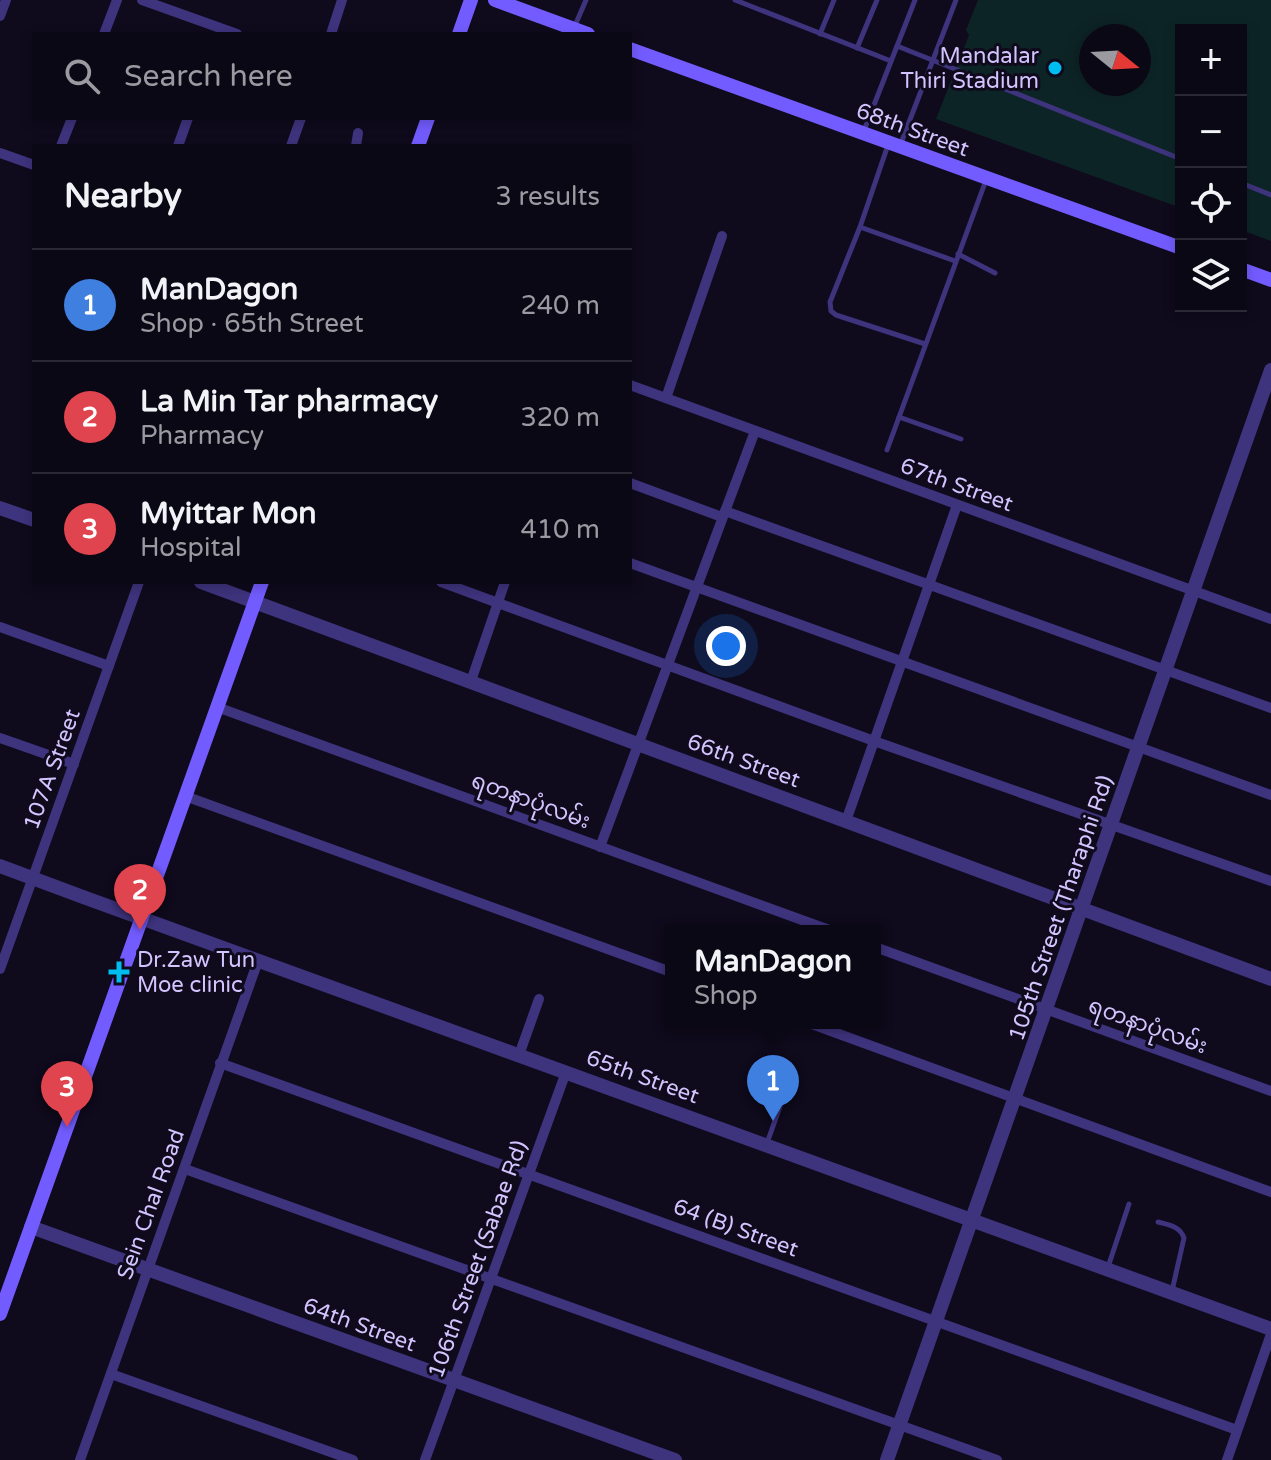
<!DOCTYPE html>
<html lang="en">
<head>
<meta charset="utf-8">
<style>
	body { margin:0; font-family:"Varela Round","Noto Sans Myanmar",sans-serif; background:#191622; color:#f1f3f6 }
	.controls { position:absolute; right:24px; top:24px; display:grid; overflow:hidden; border-radius:0px; box-shadow:0 4px 12px #0003 }
	.controls button { width:72px; height:72px; display:grid; place-items:center; padding:0; border:0; border-bottom:2px solid #2b2934; background:#0b0815; color:#f1f3f6; font:40px sans-serif }
	.compass { position:absolute; left:1079px; top:24px; width:72px; height:72px; border-radius:50%; background:#0b0815; box-shadow:0 4px 12px #0003; rotate:108deg }
	.you { position:absolute; left:726px; top:646px; width:28px; height:28px; margin:-20px; border:6px solid #fff; border-radius:50%; background:#1a73e8; box-shadow:0 0 0 12px #1a73e833 }
	.badge { display:grid; place-items:center; width:52px; height:52px; border-radius:50%; background:#8c9099; color:#fff; font-size:26px; font-weight:700 }
	.pin { position:absolute; translate:-50% -66px; filter:drop-shadow(0 2px 4px #0008) }
	.pin::after { content:''; position:absolute; top:42px; width:28px; height:24px; background:inherit; clip-path:polygon(0 0,100% 0,50% 100%) }
	.popup { position:absolute; left:665px; top:925px; width:216px; height:104px; box-sizing:border-box; display:grid; place-content:center; border-radius:0px; background:#0b0815; filter:drop-shadow(0 2px 6px #0005); font-size:26px; white-space:nowrap; color:#9a9aa0 }
	.popup b { font-size:30px; color:#f1f3f6 }
	.popup::after { content:''; position:absolute; left:50%; top:100%; margin-left:-16px; border:16px solid transparent; border-top-color:#0b0815 }
	.list { margin:0; padding:0; list-style:none }
	h2 { display:flex; justify-content:space-between; align-items:center; height:104px; margin:0; padding:0 32px; font-size:34px }
	h2 small { font-size:26px; font-weight:400; color:#9a9aa0 }
	.list li { display:grid; grid-template-columns:52px 1fr auto; gap:24px; align-items:center; box-sizing:border-box; height:112px; padding:0 32px; border-top:2px solid #2b2934 }
	.list b { display:block; font-size:30px; white-space:nowrap }
	.list p { margin:0; font-size:26px; white-space:nowrap; color:#9a9aa0 }
	.list em { font-size:26px; font-style:normal; color:#9a9aa0 }
	.icon { flex:none; width:44px; height:44px; fill:none; stroke:currentColor; stroke-width:2; stroke-linecap:round; stroke-linejoin:round }
	.map { position:relative; flex:none; width:1271px; height:1460px; overflow:hidden }
	.search { position:absolute; background:#0b0815; box-shadow:0 4px 12px #0003; left:32px; top:32px; width:600px; height:88px; display:flex; align-items:center; gap:20px; box-sizing:border-box; padding:0 28px; border-radius:0px; color:#9a9aa0; font-size:30px }
	.panel { position:absolute; background:#0b0815; box-shadow:0 4px 12px #0003; left:32px; top:144px; width:600px; height:440px; border-radius:0px }
	.map>svg:first-child { display:block }
	.green { fill:#0d2426; fill-rule:evenodd }
	.lines { fill:none; stroke-linecap:round; stroke-linejoin:round }
	.service { stroke:#3e337d; stroke-width:5 }
	.minor { stroke:#3e337d; stroke-width:10 }
	.tertiary { stroke:#3e337d; stroke-width:14 }
	.secondary { stroke:#735cff; stroke-width:14 }
	.poi-dot { fill:#00bdf0; stroke:#0f0a1c; stroke-width:3 }
	.labels { text-anchor:middle; stroke-width:6; stroke-linejoin:round; paint-order:stroke }
	.poi-label { font-size:22px; fill:#d2c5ff; stroke:#0f0a1c; text-anchor:end }
	.street-label { font-size:22px; fill:#d2c5ff; stroke:#0f0a1c }
</style>
</head>
<body>
<div class="map">
<svg width="1271" height="1460" viewBox="0 0 1271 1460">
	<rect width="100%" height="100%" fill="#0f0a1c"/>
	<path class="green" d="M978 0H1271V241L1241 230V30H1181V208L936 119 969 35 966 30ZM1091 36H1139V84H1091Z"/>
	<g class="lines">
		<g class="service">
			<path d="M735 0 891 61"/>
			<path d="M574 28 586 0"/>
			<path d="M820 34 834 0"/>
			<path d="M897 46 1181 159"/>
			<path d="M857 48 877 0"/>
			<path d="M863 133 915 0"/>
			<path d="M901 143 956 0"/>
			<path d="M888 145 860 227 955 261"/>
			<path d="M1241 183 1271 195"/>
			<path d="M860 227 830 302 831 311 836 315 925 344"/>
			<path d="M958 254 995 273"/>
			<path d="M899 417 961 439"/>
			<path d="M887 450 986 180"/>
			<path d="M767 1143 787 1087"/>
			<path d="M1158 1222C1169 1225 1180 1226 1184 1238L1172 1291"/>
			<path d="M1108 1267 1129 1204"/>
		</g>
		<g class="minor">
			<path d="M142 0 237 34"/>
			<path d="M0 16 6 0"/>
			<path d="M104 34 117 0"/>
			<path d="M331 34 342 0"/>
			<path d="M61 146 72 118"/>
			<path d="M178 146 188 118"/>
			<path d="M291 146 301 118"/>
			<path d="M356 146 358 133"/>
			<path d="M0 153 34 165"/>
			<path d="M630 385 1271 619"/>
			<path d="M666 398 722 236"/>
			<path d="M630 483 722 517"/>
			<path d="M725 511 1271 708"/>
			<path d="M630 563 1271 795"/>
			<path d="M441 582 874 741 1271 881"/>
			<path d="M0 627 109 666"/>
			<path d="M471 681 505 582"/>
			<path d="M217 707 832 931"/>
			<path d="M0 738 74 764"/>
			<path d="M185 796 671 972"/>
			<path d="M846 821 957 505"/>
			<path d="M600 847 755 431"/>
			<path d="M875 947 1271 1091"/>
			<path d="M0 969 139 582"/>
			<path d="M809 1023 1271 1192"/>
			<path d="M519 1055 539 999"/>
			<path d="M220 1063 1237 1430"/>
			<path d="M185 1169 997 1460"/>
			<path d="M111 1374 353 1460"/>
			<path d="M80 1460 258 961"/>
			<path d="M425 1460 566 1072"/>
			<path d="M1227 1460 1271 1334"/>
		</g>
		<g class="tertiary">
			<path d="M0 508 34 520"/>
			<path d="M201 582 1271 979"/>
			<path d="M0 866C422 1024 848 1171 1271 1329"/>
			<path d="M31 1227 675 1460"/>
			<path d="M887 1460 1271 370"/>
		</g>
		<g class="secondary">
			<path d="M495 0 588 34"/>
			<path d="M459 34 471 0"/>
			<path d="M630 49 1181 248"/>
			<path d="M418 146 428 118"/>
			<path d="M1241 269 1271 280"/>
			<path d="M0 1314 262 582"/>
		</g>
	</g>
	<g class="poi-dot">
		<circle cx="1055" cy="68" r="8"/>
		<path d="M115 960h8v8h8v8h-8v8h-8v-8h-8v-8h8z"/>
	</g>
	<g class="labels">
		<g class="poi-label">
			<text x="1039" y="63">Mandalar<tspan x="1039" dy="25">Thiri Stadium</tspan></text>
			<text x="137" y="967" text-anchor="start">Dr.Zaw Tun<tspan x="137" dy="25">Moe clinic</tspan></text>
		</g>
		<g class="street-label">
			<text transform="translate(913 129) rotate(20)" y="8">68th Street</text>
			<text transform="translate(957 484) rotate(20)" y="8">67th Street</text>
			<text transform="translate(744 760) rotate(20)" y="8">66th Street</text>
			<text transform="translate(51 769) rotate(-70)" y="8">107A Street</text>
			<text transform="translate(531 800) rotate(20)" y="8">ရတနာပုံလမ်း</text>
			<text transform="translate(1060 908) rotate(-71)" y="8">105th Street (Tharaphi Rd)</text>
			<text transform="translate(1148 1025) rotate(20)" y="8">ရတနာပုံလမ်း</text>
			<text transform="translate(643 1076) rotate(20)" y="8">65th Street</text>
			<text transform="translate(150 1204) rotate(-70)" y="8">Sein Chal Road</text>
			<text transform="translate(736 1227) rotate(20)" y="8">64 (B) Street</text>
			<text transform="translate(477 1259) rotate(-70)" y="8">106th Street (Sabae Rd)</text>
			<text transform="translate(360 1324) rotate(20)" y="8">64th Street</text>
		</g>
	</g>
</svg>
<div class="controls">
<button>+</button>
<button>−</button>
<button><svg class="icon" aria-label="locate" viewBox="0 0 24 24"><circle cx="12" cy="12" r="6"/><path d="M12 2v4M12 18v4M2 12h4M18 12h4"/></svg></button>
<button><svg class="icon" aria-label="layers" viewBox="0 0 24 24"><path d="M12 4l9 5-9 5-9-5zM3 14l9 5 9-5"/></svg></button>
</div>
<svg class="compass" viewBox="-18 -18 36 36"><path d="M0-13l5 13h-10z" fill="#e53935"/><path d="M0 13l5-13h-10z" fill="#9a9aa0"/></svg>
<div class="you"></div>
<div class="pin badge" style="left:773px;top:1121px;background:#3f7fe0">1</div>
<div class="popup"><b>ManDagon</b>Shop</div>
<div class="pin badge" style="left:140px;top:930px;background:#e0444e">2</div>
<div class="pin badge" style="left:67px;top:1127px;background:#e0444e">3</div>
<div class="search"><svg class="icon" aria-label="search" viewBox="0 0 24 24"><circle cx="10" cy="10" r="6"/><path d="M15 15l6 6"/></svg>Search here</div>
<section class="panel">
<h2>Nearby<small>3 results</small></h2>
<ul class="list">
<li><span class="badge" style="background:#3f7fe0">1</span><div><b>ManDagon</b><p>Shop · 65th Street</p></div><em>240 m</em></li>
<li><span class="badge" style="background:#e0444e">2</span><div><b>La Min Tar pharmacy</b><p>Pharmacy</p></div><em>320 m</em></li>
<li><span class="badge" style="background:#e0444e">3</span><div><b>Myittar Mon</b><p>Hospital</p></div><em>410 m</em></li>
</ul>
</section>
</div>
</body>
</html>
